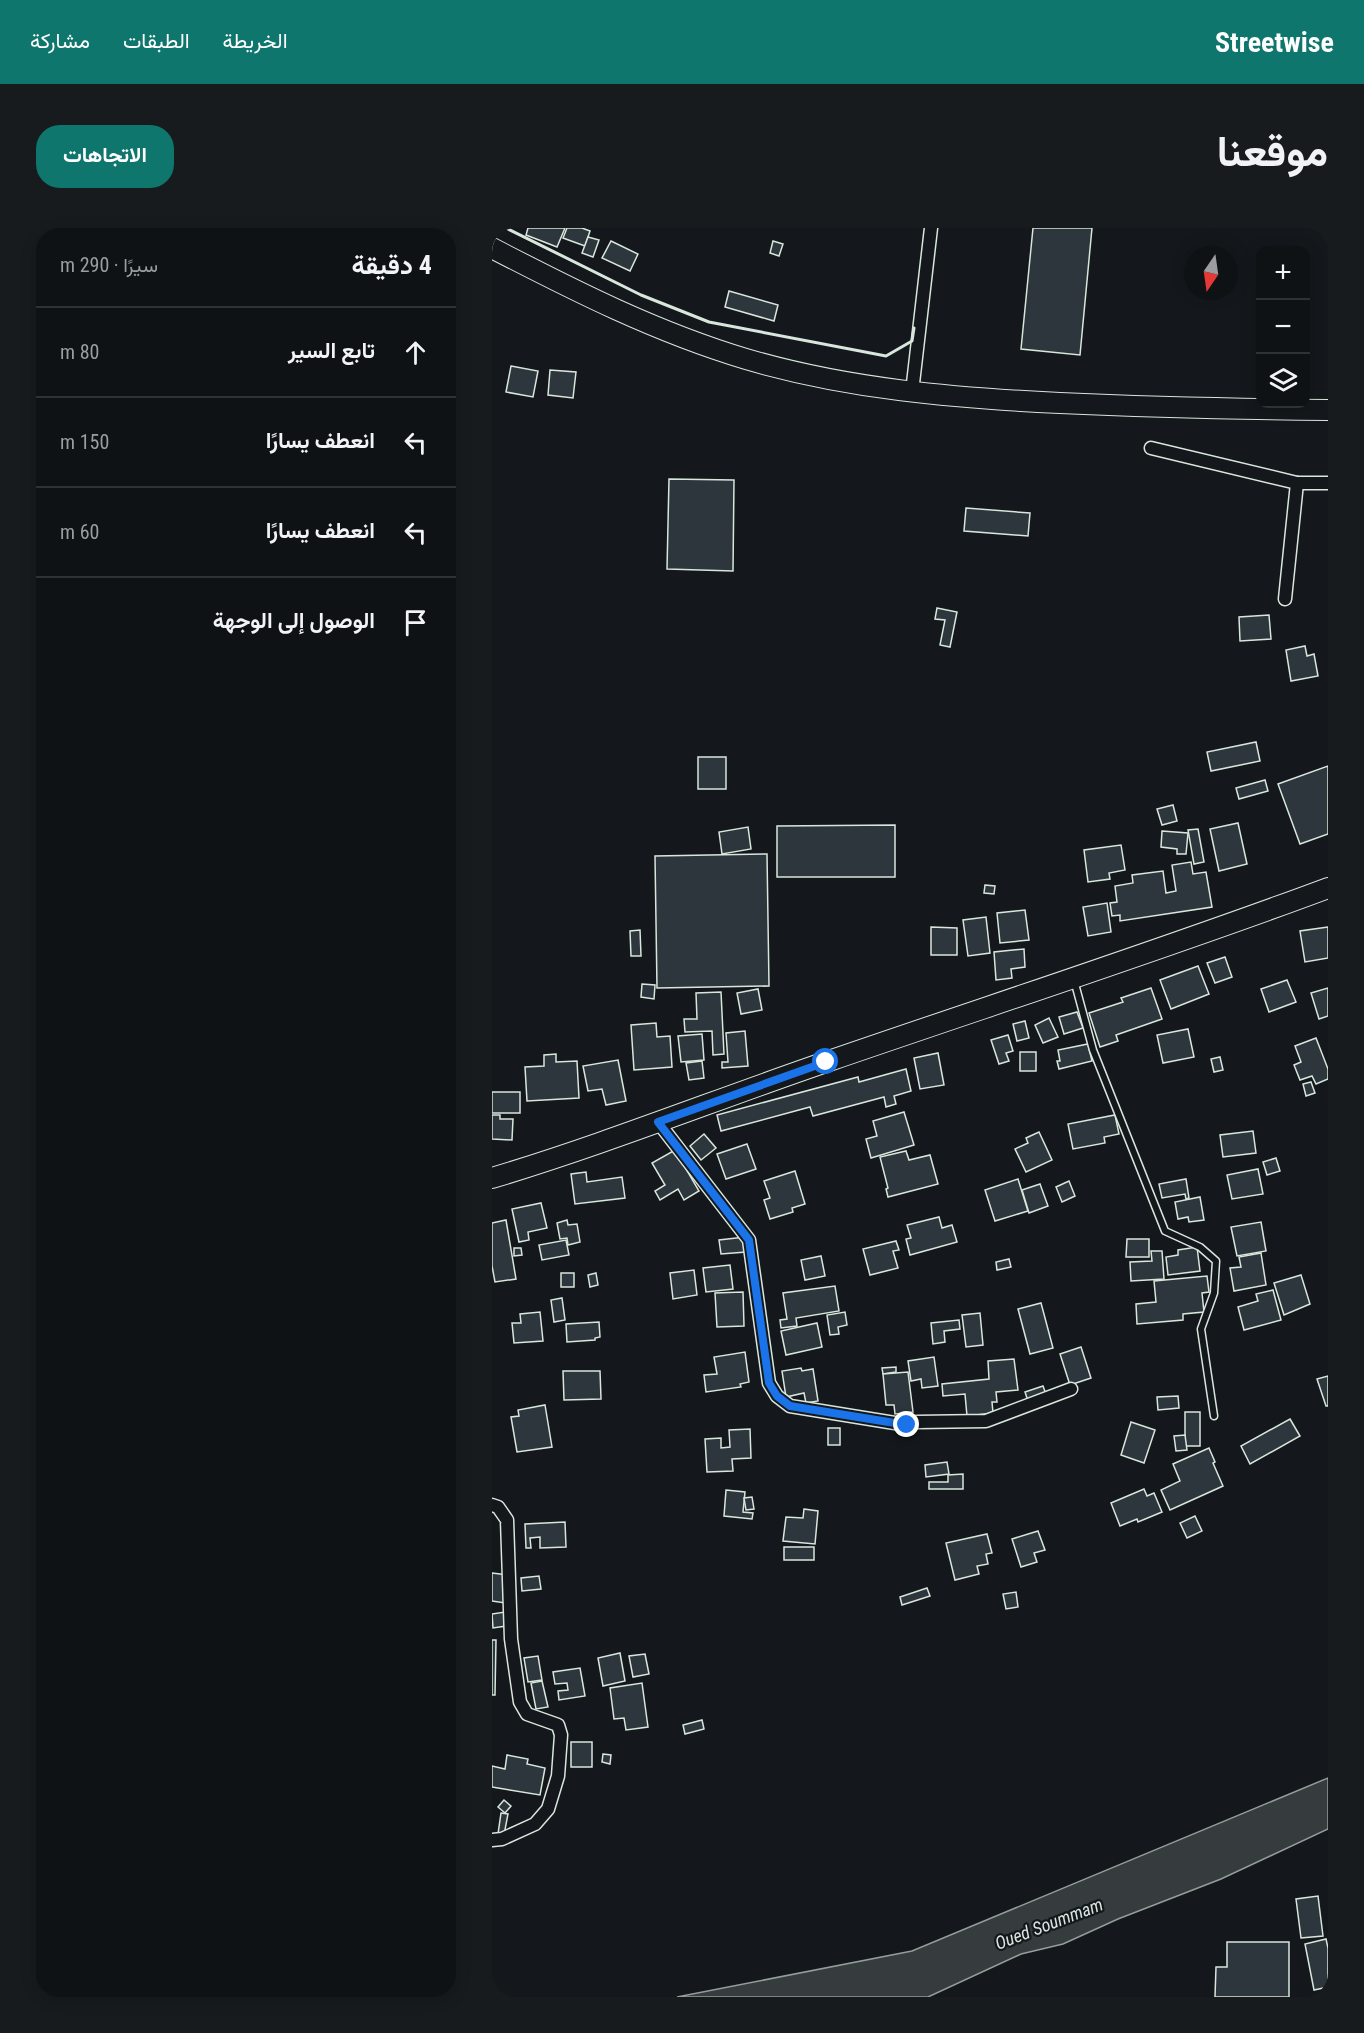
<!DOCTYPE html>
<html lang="ar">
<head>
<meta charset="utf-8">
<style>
	body { margin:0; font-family:"Roboto Condensed",Vazirmatn,sans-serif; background:#181b1e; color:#f1f3f6; direction:rtl }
	.controls { position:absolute; right:18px; top:18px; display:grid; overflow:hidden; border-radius:12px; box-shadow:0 3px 15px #0003 }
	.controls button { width:54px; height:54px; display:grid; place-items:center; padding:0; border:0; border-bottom:2px solid #2f3234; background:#0f1215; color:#f1f3f6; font:30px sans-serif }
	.compass { position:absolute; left:692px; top:18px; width:54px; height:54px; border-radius:50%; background:#0f1215; box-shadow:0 3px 15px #0003; rotate:193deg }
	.stop { position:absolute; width:18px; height:18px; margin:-14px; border:4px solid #1a73e8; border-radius:50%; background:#fff }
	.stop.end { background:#1a73e8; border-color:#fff; box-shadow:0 2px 6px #0008 }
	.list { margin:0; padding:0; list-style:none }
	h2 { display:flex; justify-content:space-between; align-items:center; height:78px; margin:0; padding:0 24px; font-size:26px }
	h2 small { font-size:20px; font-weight:400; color:#9b9ea0 }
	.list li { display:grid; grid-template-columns:39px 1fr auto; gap:18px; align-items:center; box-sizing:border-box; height:90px; padding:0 24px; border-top:2px solid #2f3234 }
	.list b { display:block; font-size:22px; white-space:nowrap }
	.list em { font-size:20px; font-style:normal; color:#9b9ea0 }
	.icon { flex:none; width:33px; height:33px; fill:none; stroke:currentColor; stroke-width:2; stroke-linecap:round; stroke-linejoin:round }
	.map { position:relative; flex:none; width:836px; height:1769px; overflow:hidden; direction:ltr; border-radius:24px }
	header { display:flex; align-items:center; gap:36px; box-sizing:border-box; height:84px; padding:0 30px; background:#0f766e; color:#fff }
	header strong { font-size:28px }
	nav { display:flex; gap:33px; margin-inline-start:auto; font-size:21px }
	.intro { display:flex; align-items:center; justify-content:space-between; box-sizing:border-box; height:144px; padding:0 36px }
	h1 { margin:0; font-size:42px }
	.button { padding:15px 27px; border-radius:24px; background:#0f766e; color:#fff; font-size:21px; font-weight:700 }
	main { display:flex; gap:36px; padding:0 36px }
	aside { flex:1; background:#0f1215; border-radius:24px; box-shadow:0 3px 15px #0003 }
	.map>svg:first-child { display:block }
	.water { fill:#363b3e; stroke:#939e99; stroke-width:1.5 }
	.building { fill:#2c363c; stroke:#d8e6dc; stroke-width:1.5 }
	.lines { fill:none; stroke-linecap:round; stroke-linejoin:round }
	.service-casing { stroke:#d8e6dc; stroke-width:9 }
	.minor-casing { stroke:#d8e6dc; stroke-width:15 }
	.primary-casing { stroke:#d8e6dc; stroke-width:22 }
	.service { stroke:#14181c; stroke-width:6 }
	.minor { stroke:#14181c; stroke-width:12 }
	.primary { stroke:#14181c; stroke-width:20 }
	.wall { stroke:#d8e6dc; stroke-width:3 }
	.route { stroke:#1a73e8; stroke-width:8 }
	.labels { text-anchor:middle; stroke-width:4.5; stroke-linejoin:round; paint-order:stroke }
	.water-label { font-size:18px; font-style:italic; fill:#d8e6dc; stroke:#14181c }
</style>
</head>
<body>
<header>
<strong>Streetwise</strong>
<nav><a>الخريطة</a><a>الطبقات</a><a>مشاركة</a></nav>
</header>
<div class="intro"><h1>موقعنا</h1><a class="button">الاتجاهات</a></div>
<main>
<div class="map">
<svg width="836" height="1769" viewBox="0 0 836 1769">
	<rect width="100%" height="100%" fill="#14181c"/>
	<path class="water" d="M836 1550V1601L729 1651 626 1691 571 1716 529 1726 436 1769H185L420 1723Z"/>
	<g class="building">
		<path d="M36 0H73L65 19 34 7Z"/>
		<path d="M75 0H90L98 3 93 18 71 10Z"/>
		<path d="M541 0H600L588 127 529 121Z"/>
		<path d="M96 9 107 12 101 29 90 25Z"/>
		<path d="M119 13 146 26 138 43 110 30Z"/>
		<path d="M281 13 291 16 287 28 278 25Z"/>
		<path d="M237 63 286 77 282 93 233 79Z"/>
		<path d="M19 138 46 143 41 169 14 164Z"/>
		<path d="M58 142 84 144 81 170 56 167Z"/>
		<path d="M177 251 242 252 241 343 175 341Z"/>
		<path d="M474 280 538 285 536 308 472 303Z"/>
		<path d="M445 380 465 384 458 419 448 417 453 392 443 391Z"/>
		<path d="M777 387 779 411 748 413 747 389Z"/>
		<path d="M813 418 815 428 822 426 826 448 799 453 794 422Z"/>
		<path d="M764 514 768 533 719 543 715 524Z"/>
		<rect x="206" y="529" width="28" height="32"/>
		<path d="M836 538V606L808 616 786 556Z"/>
		<path d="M773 552 776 563 747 571 744 560Z"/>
		<path d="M681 577 685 593 670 597 665 581Z"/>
		<path d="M746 595 755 636 727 643 718 601Z"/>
		<path d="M403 597V649H285V598Z"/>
		<path d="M256 599 259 621 230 626 227 604Z"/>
		<path d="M706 601 712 634 702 636 696 602Z"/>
		<path d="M670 603 696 605 694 626H685V621L669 619Z"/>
		<path d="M629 617 633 642 617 645 618 651 596 654 592 622Z"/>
		<path d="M275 626 277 758 165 760 163 628Z"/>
		<path d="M699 634 701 646 714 644 720 679 628 693V687L620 688 618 675 625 674 623 658 641 655 640 647 671 643 674 665 684 663 680 637Z"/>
		<path d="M493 657 503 658 502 666 492 665Z"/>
		<path d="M615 675 619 704 596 708 591 679Z"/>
		<path d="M533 682 537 712 508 715 505 685Z"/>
		<path d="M494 689 498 725 476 728 471 692Z"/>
		<path d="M439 699 465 700V727H439Z"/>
		<path d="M836 699V730L813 734 808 703Z"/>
		<path d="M148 702 149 728H139L138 703Z"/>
		<path d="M532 721 533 739 519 741 520 750 504 752 502 724Z"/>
		<path d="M733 729 740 749 723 755 715 735Z"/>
		<path d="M706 738 717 766 679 781 668 752Z"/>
		<path d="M795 752 804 774 777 784 769 761Z"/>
		<path d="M150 756 163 757 162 771 149 769Z"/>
		<path d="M659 760 670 791 624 807 626 813 608 819 597 785 631 774 629 770Z"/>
		<path d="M836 760V788L827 791 819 765Z"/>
		<path d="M266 761 270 782 249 786 245 765Z"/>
		<path d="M229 764 232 826 221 827 220 803 193 804 192 791H205L204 765Z"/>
		<path d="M585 784 591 800 572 806 567 789Z"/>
		<path d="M557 790 566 809 551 815 543 797Z"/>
		<path d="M533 793 537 810 525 813 521 796Z"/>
		<path d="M164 795 165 809 178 808 180 839 142 842 139 797Z"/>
		<path d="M696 801 702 829 671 835 665 807Z"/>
		<path d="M253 803 256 838 230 840V834H236L234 805Z"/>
		<path d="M210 806 212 832 189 834 186 808Z"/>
		<path d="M516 807 521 823 514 825 517 833 507 836 499 812Z"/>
		<path d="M824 810 836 841V851L824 856 820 848 808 852 802 837 809 834 803 818Z"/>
		<path d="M596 816 600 833 567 841 565 833H568L566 822Z"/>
		<rect x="528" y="824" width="16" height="19"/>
		<path d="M446 825 452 857 428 861 422 830Z"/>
		<path d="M64 826V834L85 833 87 870 35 873 33 839 52 838V827Z"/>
		<path d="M728 829 731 842 722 844 719 831Z"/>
		<path d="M126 832 134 873 114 877 110 861 96 863 91 838Z"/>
		<path d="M210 833 212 850 197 852 194 835Z"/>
		<path d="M414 841 419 863 402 868 404 876 394 879 392 869 321 888 318 879 229 903 225 887 366 849 367 854Z"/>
		<path d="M819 854 823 865 814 868 811 856Z"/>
		<rect x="0" y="864" width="28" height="21"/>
		<path d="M412 884 422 917 379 930 374 911 385 908 381 893Z"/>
		<path d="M0 887H8V891H21L20 912 0 911Z"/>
		<path d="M623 887 627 906 612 909 613 915 581 921 576 896Z"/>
		<path d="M761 903 764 925 731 929 728 907Z"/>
		<path d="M547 904 560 932 534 944 523 921 536 915 534 910Z"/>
		<path d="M212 906 224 920 209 932 198 918Z"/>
		<path d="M255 916 264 941 234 951 225 926Z"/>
		<path d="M183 922 207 963 192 972 186 961 168 972 163 963 173 957 160 935Z"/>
		<path d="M414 923 417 932 438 927 446 956 396 969 394 961 396 960 388 929Z"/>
		<path d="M784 930 788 943 775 947 771 934Z"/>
		<path d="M766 941 771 966 740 971 735 947Z"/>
		<path d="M303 943 313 976 300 980 301 984 278 991 272 972 278 970 272 953Z"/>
		<path d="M94 944 95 954 130 949 133 970 83 976 79 946Z"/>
		<path d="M526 951 536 983 503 993 493 962Z"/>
		<path d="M694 951 697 970 694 971 693 966 670 970 667 956Z"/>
		<path d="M577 953 583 968 570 974 564 959Z"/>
		<path d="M548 956 556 978 537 985 530 962Z"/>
		<path d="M708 969 712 992 697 994 696 989 686 991 683 974Z"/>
		<path d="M49 975 55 1000 36 1004 37 1012 27 1014 20 981Z"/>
		<path d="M447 989 450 1000 460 997 465 1014 418 1027 414 1011 419 1010 415 997Z"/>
		<path d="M14 992 24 1051 3 1054 0 1038V995Z"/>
		<path d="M75 992 76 997 85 996 88 1014 76 1017 75 1010 68 1011 65 995Z"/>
		<path d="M769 994 774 1023 745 1028 739 999Z"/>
		<path d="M253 1009 254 1024 229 1026 227 1012Z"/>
		<path d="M635 1011H657V1029H634Z"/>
		<path d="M74 1012 77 1027 50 1032 47 1017Z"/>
		<path d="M404 1013 407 1022 401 1023 406 1040 378 1047 371 1021Z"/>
		<path d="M705 1019 708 1043 676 1047 674 1029 686 1027V1022Z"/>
		<path d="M22 1020H29L30 1027 22 1028Z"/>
		<path d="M659 1023H670L672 1051 639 1053 638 1034 660 1033Z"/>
		<path d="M769 1025 774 1057 742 1063 738 1040 749 1039 747 1029Z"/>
		<path d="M329 1028 333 1048 313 1052 309 1032Z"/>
		<path d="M517 1031 519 1039 505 1042 504 1034Z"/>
		<path d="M238 1037 241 1061 214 1064 211 1040Z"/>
		<path d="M202 1042 205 1067 181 1071 178 1045Z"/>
		<rect x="69" y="1045" width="13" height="14"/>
		<path d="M104 1045 106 1057 98 1059 96 1047Z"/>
		<path d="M809 1047 818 1076 792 1087 782 1055Z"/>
		<path d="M715 1048 717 1064 710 1065 712 1084 691 1086V1092L645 1096 644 1076 664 1074 662 1053Z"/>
		<path d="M343 1058 347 1083 304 1090 305 1098 289 1100 288 1092 295 1091 291 1065Z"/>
		<path d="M781 1062 789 1092 752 1102 746 1079 766 1073 764 1066Z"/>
		<path d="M251 1064 252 1098 225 1099 223 1065Z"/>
		<path d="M70 1070 73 1092 62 1094 59 1072Z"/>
		<path d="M549 1075 561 1120 538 1126 526 1081Z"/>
		<path d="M48 1084 51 1113 22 1115 20 1095H29L28 1086Z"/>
		<path d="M353 1084 355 1097 346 1099 347 1106 338 1107 335 1087Z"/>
		<path d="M488 1085 491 1117 474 1119 470 1087Z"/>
		<path d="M467 1092 468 1101 452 1103 453 1114 441 1116 439 1095Z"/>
		<path d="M107 1094 108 1109 103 1110V1112L75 1114 74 1096Z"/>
		<path d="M325 1095 330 1119 294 1127 289 1103Z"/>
		<path d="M589 1119 599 1150 578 1157 568 1126Z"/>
		<path d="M253 1124 257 1154 248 1156 249 1159 214 1164 212 1147 225 1146 222 1129Z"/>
		<path d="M442 1129 446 1158 430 1160 429 1151 419 1153 416 1133Z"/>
		<path d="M522 1131 526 1162 504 1164 505 1174H500L501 1185 475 1188 473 1166 451 1168 450 1156 497 1151 496 1133Z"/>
		<path d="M404 1139V1144L391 1146 390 1140Z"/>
		<path d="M309 1140 310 1143 321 1141 326 1173 314 1175 312 1165 294 1169 290 1143Z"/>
		<path d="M71 1143H108L109 1171 72 1172Z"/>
		<path d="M416 1144 421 1184 403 1186 402 1177H394L391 1146Z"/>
		<path d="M836 1148V1178H834L825 1151Z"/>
		<path d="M551 1158 555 1169 537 1176 533 1164Z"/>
		<path d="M686 1168 687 1180 666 1182 665 1169Z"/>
		<path d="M53 1177 60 1219 25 1224 19 1189 27 1188 26 1182Z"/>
		<rect x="693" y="1184" width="15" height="34"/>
		<path d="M798 1191 808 1208 758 1236 749 1218Z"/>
		<path d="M639 1194 663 1202 652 1235 629 1227Z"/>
		<rect x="336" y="1200" width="12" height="17"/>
		<path d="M258 1201 259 1230 240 1231 241 1243 215 1244 213 1211 229 1210V1220L238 1219 237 1202Z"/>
		<path d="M693 1207 695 1222 684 1223 682 1208Z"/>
		<path d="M717 1220 723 1234 721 1235 731 1258 678 1282 669 1262 688 1253 681 1236Z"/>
		<path d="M455 1234 457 1246 434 1249 433 1237Z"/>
		<path d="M471 1246V1261H437V1254H456V1247Z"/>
		<path d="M652 1261 655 1268 662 1265 670 1284 646 1294 645 1291 628 1298 619 1275Z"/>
		<path d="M234 1262 253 1264 251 1284 261 1285 260 1291 232 1288Z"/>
		<path d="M260 1269 262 1281 254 1282 252 1270Z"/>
		<path d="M312 1281 326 1283 323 1316 291 1313 294 1289 311 1290Z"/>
		<path d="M703 1288 710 1303 695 1310 688 1295Z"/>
		<path d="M73 1294 74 1319 48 1320V1309L38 1310 39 1320H34L33 1296Z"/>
		<path d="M546 1303 553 1322 542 1325 545 1334 529 1339 520 1311Z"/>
		<path d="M495 1306 500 1325 494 1326 496 1336 485 1338 487 1346 463 1352 454 1315Z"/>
		<rect x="292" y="1319" width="30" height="13"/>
		<path d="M0 1345 16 1347 13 1375 0 1373Z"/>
		<path d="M47 1348 49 1361 30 1363 29 1350Z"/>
		<path d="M435 1360 438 1368 410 1377 408 1369Z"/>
		<path d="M524 1364 526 1379 514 1381 511 1366Z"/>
		<path d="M13 1384 14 1398 1 1400 0 1386Z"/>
		<path d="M0 1412H4L3 1467H0Z"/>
		<path d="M128 1425 133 1453 111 1458 106 1430Z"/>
		<path d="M153 1426 157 1446 141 1449 137 1428Z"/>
		<path d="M46 1428 50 1452 36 1454 32 1430Z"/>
		<path d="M88 1440 93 1468 67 1472 66 1463 76 1462 75 1455 63 1456 61 1444Z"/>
		<path d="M50 1453 56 1479 44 1481 39 1455Z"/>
		<path d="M150 1455 156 1499 134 1502 132 1490 122 1491 118 1460Z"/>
		<path d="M210 1492 212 1501 193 1506 191 1497Z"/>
		<rect x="79" y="1514" width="21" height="25"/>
		<path d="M111 1526 119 1527 118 1536 110 1534Z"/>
		<path d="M15 1527 36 1531 35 1536 53 1540 48 1567 0 1559V1538L13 1541Z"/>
		<path d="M12 1572 19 1578 13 1585 6 1579Z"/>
		<path d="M9 1585 16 1586 12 1607 6 1606Z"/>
		<path d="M826 1668 831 1708 809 1710 804 1671Z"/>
		<path d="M834 1711 836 1720V1759L822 1762 813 1716Z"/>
		<path d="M735 1714H797V1769H723L724 1739H735Z"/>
	</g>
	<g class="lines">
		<defs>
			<path id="service" d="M582 752 601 822 673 1003 708 1019 724 1033 722 1065 709 1101 722 1188"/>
			<g id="minor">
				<path d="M420 164 439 0"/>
				<path d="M659 220 805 255H836"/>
				<path d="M793 371 805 255"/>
				<path d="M166 894 257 1012 277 1155 285 1168 298 1178 415 1197 425 1194 494 1193 579 1161"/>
				<path d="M0 1277 6 1279 15 1292 19 1411 28 1474 35 1486 66 1497 69 1507 66 1548 56 1581 43 1596 10 1611 0 1612"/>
			</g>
			<g id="primary">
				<path d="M0 20C83 63 164 104 254 131 356 161 462 170 568 175 657 179 747 181 836 182"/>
				<path d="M0 950C113 916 223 872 334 834 502 776 670 722 836 660"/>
			</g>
		</defs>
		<use href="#service" class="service-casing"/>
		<use href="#minor" class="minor-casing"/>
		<use href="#primary" class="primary-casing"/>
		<use href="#service" class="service"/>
		<use href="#minor" class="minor"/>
		<use href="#primary" class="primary"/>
		<path class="wall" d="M14 0 149 67 217 94 394 128 420 113 422 100"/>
	</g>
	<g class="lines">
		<path class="route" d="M334 834 166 894 257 1012 277 1155 285 1168 298 1178 415 1197"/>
	</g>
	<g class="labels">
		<g class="water-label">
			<text transform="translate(557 1696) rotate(-21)" y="6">Oued Soummam</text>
		</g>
	</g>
</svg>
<div class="controls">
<button>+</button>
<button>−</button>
<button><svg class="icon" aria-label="layers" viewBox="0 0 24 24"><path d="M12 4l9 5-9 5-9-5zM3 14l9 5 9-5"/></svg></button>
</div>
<svg class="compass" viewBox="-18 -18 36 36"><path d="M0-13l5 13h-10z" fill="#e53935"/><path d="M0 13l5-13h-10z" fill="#9b9ea0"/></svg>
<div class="stop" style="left:334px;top:834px"></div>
<div class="stop end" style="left:415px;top:1197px"></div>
</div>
<aside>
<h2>4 دقيقة<small>سيرًا · 290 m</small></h2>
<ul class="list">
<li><svg class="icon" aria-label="ahead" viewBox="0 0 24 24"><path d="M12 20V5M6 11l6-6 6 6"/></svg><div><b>تابع السير</b></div><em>80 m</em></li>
<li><svg class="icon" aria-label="left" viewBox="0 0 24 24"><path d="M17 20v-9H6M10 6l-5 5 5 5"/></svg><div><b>انعطف يسارًا</b></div><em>150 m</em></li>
<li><svg class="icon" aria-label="left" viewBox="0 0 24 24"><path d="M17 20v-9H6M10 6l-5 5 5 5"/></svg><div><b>انعطف يسارًا</b></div><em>60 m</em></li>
<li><svg class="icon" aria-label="arrive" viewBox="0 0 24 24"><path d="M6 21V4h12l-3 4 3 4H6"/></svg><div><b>الوصول إلى الوجهة</b></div></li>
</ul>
</aside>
</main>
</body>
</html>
